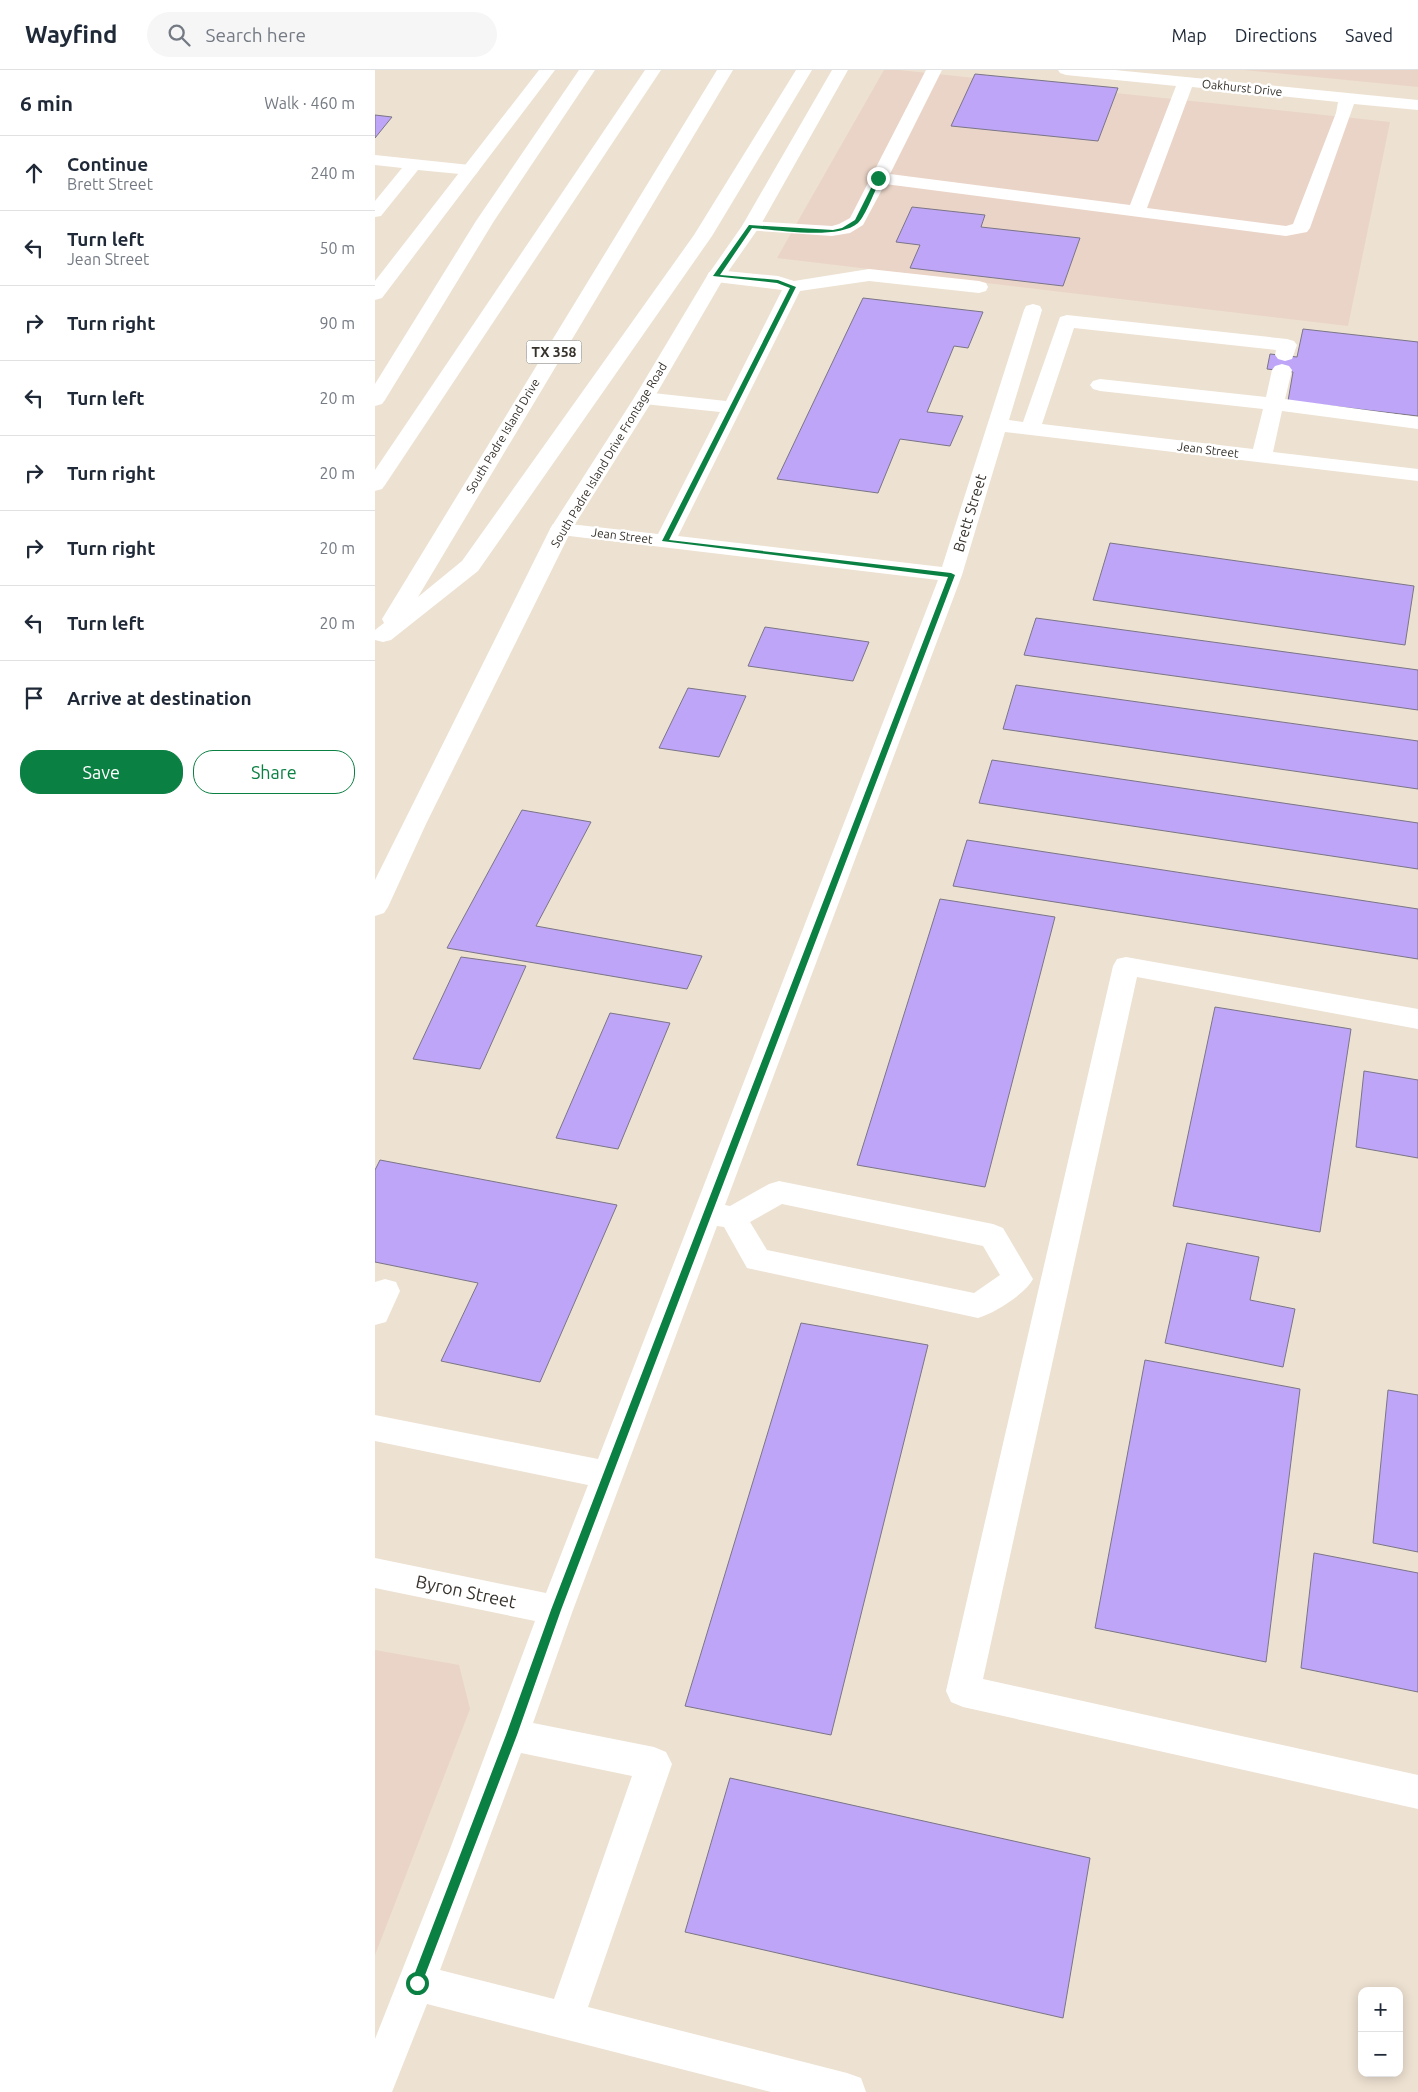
<!DOCTYPE html>
<html lang="en">
<head>
<meta charset="utf-8">
<style>
	body { margin:0; font-family:Ubuntu,sans-serif; background:#f6f6f7; color:#1f2937 }
	.controls { position:absolute; right:15px; bottom:15px; display:grid; overflow:hidden; border-radius:10px; box-shadow:0 2px 12px #0003 }
	.controls button { width:45px; height:45px; display:grid; place-items:center; padding:0; border:0; border-bottom:1px solid #e0e1e3; background:#fff; color:#1f2937; font:25px sans-serif }
	.stop { position:absolute; width:15px; height:15px; margin:-11px; border:4px solid #0b8043; border-radius:50%; background:#fff }
	.stop.end { background:#0b8043; border-color:#fff; box-shadow:0 1px 5px #0008 }
	.list { margin:0; padding:0; list-style:none }
	h2 { display:flex; justify-content:space-between; align-items:center; height:65px; margin:0; padding:0 20px; font-size:21px }
	h2 small { font-size:16px; font-weight:400; color:#747a83 }
	.list li { display:grid; grid-template-columns:32px 1fr auto; gap:15px; align-items:center; box-sizing:border-box; height:75px; padding:0 20px; border-top:1px solid #e0e1e3 }
	.list b { display:block; font-size:19px; white-space:nowrap }
	.list p { margin:0; font-size:16px; white-space:nowrap; color:#747a83 }
	.list em { font-size:16px; font-style:normal; color:#747a83 }
	.actions { display:flex; gap:10px; padding:15px 20px }
	.actions a { flex:1; padding:11px 0; border:1px solid #0b8043; border-radius:20px; text-align:center; font-size:18px; color:#0b8043 }
	.actions .main { background:#0b8043; color:#fff }
	.icon { flex:none; width:28px; height:28px; fill:none; stroke:currentColor; stroke-width:2; stroke-linecap:round; stroke-linejoin:round }
	.map { position:relative; flex:none; width:1043px; height:2022px; overflow:hidden }
	header { display:flex; align-items:center; gap:30px; box-sizing:border-box; height:70px; padding:0 25px; background:#fff; border-bottom:1px solid #e0e1e3 }
	header strong { font-size:24px }
	nav { display:flex; gap:28px; margin-inline-start:auto; font-size:18px }
	.search { width:350px; height:45px; background:#f6f6f7; display:flex; align-items:center; gap:12px; box-sizing:border-box; padding:0 18px; border-radius:28px; color:#747a83; font-size:19px }
	main { display:flex }
	aside { flex:1; background:#fff }
	.map>svg:first-child { display:block }
	.commercial { fill:#ead4c7 }
	.building { fill:#bea5f8; stroke:#7a7586 }
	.lines { fill:none; stroke-linecap:round; stroke-linejoin:round }
	.minor { fill:#fff; fill-rule:evenodd }
	.major { fill:#fff; fill-rule:evenodd }
	.highway { fill:#fff; fill-rule:evenodd }
	.route { fill:#0b8043 }
	.labels { text-anchor:middle; stroke-width:5; stroke-linejoin:round; paint-order:stroke }
	.far-street-label { font-size:12px; fill:#37322c; stroke:#fff }
	.shield { fill:#fff; stroke:#73706b; stroke-width:1 }
	.shield-label { font-size:14px; font-weight:bold; fill:#37322c }
	.street-label { font-size:15px; fill:#37322c; stroke:#fff }
	.near-street-label { font-size:18px; fill:#37322c; stroke:#fff }
</style>
</head>
<body>
<header>
<strong>Wayfind</strong>
<div class="search"><svg class="icon" aria-label="search" viewBox="0 0 24 24"><circle cx="10" cy="10" r="6"/><path d="M15 15l6 6"/></svg>Search here</div>
<nav><a>Map</a><a>Directions</a><a>Saved</a></nav>
</header>
<main>
<aside>
<h2>6 min<small>Walk · 460 m</small></h2>
<ul class="list">
<li><svg class="icon" aria-label="ahead" viewBox="0 0 24 24"><path d="M12 20V5M6 11l6-6 6 6"/></svg><div><b>Continue</b><p>Brett Street</p></div><em>240 m</em></li>
<li><svg class="icon" aria-label="left" viewBox="0 0 24 24"><path d="M17 20v-9H6M10 6l-5 5 5 5"/></svg><div><b>Turn left</b><p>Jean Street</p></div><em>50 m</em></li>
<li><svg class="icon" aria-label="right" viewBox="0 0 24 24"><path d="M7 20v-9h11M14 6l5 5-5 5"/></svg><div><b>Turn right</b></div><em>90 m</em></li>
<li><svg class="icon" aria-label="left" viewBox="0 0 24 24"><path d="M17 20v-9H6M10 6l-5 5 5 5"/></svg><div><b>Turn left</b></div><em>20 m</em></li>
<li><svg class="icon" aria-label="right" viewBox="0 0 24 24"><path d="M7 20v-9h11M14 6l5 5-5 5"/></svg><div><b>Turn right</b></div><em>20 m</em></li>
<li><svg class="icon" aria-label="right" viewBox="0 0 24 24"><path d="M7 20v-9h11M14 6l5 5-5 5"/></svg><div><b>Turn right</b></div><em>20 m</em></li>
<li><svg class="icon" aria-label="left" viewBox="0 0 24 24"><path d="M17 20v-9H6M10 6l-5 5 5 5"/></svg><div><b>Turn left</b></div><em>20 m</em></li>
<li><svg class="icon" aria-label="arrive" viewBox="0 0 24 24"><path d="M6 21V4h12l-3 4 3 4H6"/></svg><div><b>Arrive at destination</b></div></li>
</ul>
<div class="actions"><a class="main">Save</a><a>Share</a></div>
</aside>
<div class="map">
<svg width="1043" height="2022" viewBox="0 0 1043 2022">
	<rect width="100%" height="100%" fill="#ede1d1"/>
	<g class="commercial">
		<path d="M509 0H524L1015 52 973 256 402 188Z"/>
		<path d="M869 0H1043V17Z"/>
		<path d="M0 1580 84 1595 95 1639 0 1885Z"/>
	</g>
	<g class="building">
		<path d="M600 4 743 18 723 71 576 56Z"/>
		<path d="M0 45 17 47 0 68Z"/>
		<path d="M537 137 610 145 606 157 705 168 688 216 535 198 545 175 521 172Z"/>
		<path d="M488 228 608 242 593 278 579 276 552 342 588 346 575 376 525 369 503 423 402 409Z"/>
		<path d="M928 259 1043 272V346L913 331 918 302 892 299 895 284 922 287Z"/>
		<path d="M735 473 1039 516 1030 575 718 530Z"/>
		<path d="M661 548 1043 600V640L649 585Z"/>
		<path d="M390 557 494 572 478 611 373 596Z"/>
		<path d="M641 615 1043 671V719L628 659Z"/>
		<path d="M313 618 371 626 344 687 284 678Z"/>
		<path d="M617 690 1043 753V799L604 733Z"/>
		<path d="M147 740 216 752 161 856 327 886 312 919 72 878Z"/>
		<path d="M592 770 1043 839V889L578 816Z"/>
		<path d="M565 829 680 847 610 1117 482 1095Z"/>
		<path d="M86 887 151 896 105 999 38 989Z"/>
		<path d="M840 937 976 959 945 1162 798 1136Z"/>
		<path d="M235 943 295 953 243 1079 181 1068Z"/>
		<path d="M989 1001 1043 1010V1088L981 1077Z"/>
		<path d="M5 1090 242 1135 165 1312 66 1291 103 1213 0 1192V1100Z"/>
		<path d="M812 1173 884 1187 875 1230 920 1239 908 1297 790 1273Z"/>
		<path d="M426 1253 553 1275 456 1665 310 1636Z"/>
		<path d="M770 1290 925 1319 891 1592 720 1558Z"/>
		<path d="M1013 1320 1043 1325V1482L998 1473Z"/>
		<path d="M939 1483 1043 1503V1622L926 1598Z"/>
		<path d="M355 1708 715 1788 688 1948 310 1862Z"/>
	</g>
	<g class="lines">
		<g class="minor">
			<path d="M551 0H567L515 104 755 135 801 16 691 5 685 3 683 0H740L1043 30V40L979 34 935 158 932 162 911 166 510 114 488 155 475 163 457 166 370 160 367 156 370 152 376 151 457 156 464 154 475 148ZM817 17 963 32 961 43 918 154 911 156 772 138Z"/>
			<path d="M0 85 95 95 101 96 104 100 101 104 95 105 43 100 6 146 0 147V131L27 98 0 95Z"/>
			<path d="M494 199 604 211 611 213 613 217 611 221 604 223 494 211 425 221 303 466 567 497 649 240 651 236 658 234 665 236 667 240 634 350 648 352 685 247 692 245 912 269 919 271 922 275 917 289 910 291 903 289 900 285 901 280 699 258 667 354 878 379 888 339 725 321 718 319 715 315 718 311 725 309 891 327 897 300 900 296 907 294 914 296 917 300 910 329 1043 347V359L907 341 898 382 1043 399V411L630 362 587 505 350 1135 355 1136 394 1114 404 1111 618 1154 628 1158 658 1209C650 1224 620 1243 603 1248L372 1198 349 1157 342 1156 198 1540 158 1653 279 1677 291 1682 297 1694 213 1937 472 2003 486 2008 491 2022H396L52 1934 17 2022H0V1969L75 1779 160 1551 0 1518V1488L171 1523 213 1415 0 1371V1345L223 1389 563 510 186 465 178 464 175 459 178 454 186 453 283 464 345 342 269 334 262 332 259 328 262 324 269 322 351 331 407 220 341 212 334 210 332 206 334 202 341 200 403 206 419 211ZM407 1134 608 1176 625 1205 599 1223 392 1180 375 1152ZM146 1683 257 1706 179 1929 65 1900Z"/>
			<path d="M751 887 1043 939V959L762 907 608 1609 1043 1705V1739L588 1637 576 1632 571 1621 738 896 742 889Z"/>
			<path d="M10 1209 21 1212 25 1221 11 1252 0 1255V1212Z"/>
		</g>
		<g class="major">
			<path d="M164 0H180L7 228 0 230V211Z"/>
			<path d="M457 0H473L385 156 350 206 279 328 197 459 51 754 13 837 9 843 0 846V810L175 459 259 328 332 206 367 156Z"/>
		</g>
		<g class="highway">
			<path d="M204 0H220L119 151 10 330 7 334 0 336V314L101 151Z"/>
			<path d="M270 0H286L10 415 7 419 0 421V400Z"/>
			<path d="M342 0H358L43 527 87 491 319 165 421 0H437L337 166 103 501 16 570 8 572 0 570V560L9 553 7 549Z"/>
		</g>
	</g>
	<path class="route" d="M503 106 506 108C501 118 490 147 483 153 464 170 403 160 377 158L345 205 403 210 421 217 294 470 576 503 580 505 186 1540 142 1665 47 1913 46 1917 42 1919 38 1917 36 1913 131 1665 176 1540 573 507 287 471 415 218 402 213 338 206 374 155 458 160 467 158 480 150 501 108Z"/>
	<g class="labels">
		<g class="far-street-label">
			<text transform="translate(867 18) rotate(6)" y="4">Oakhurst Drive</text>
			<text transform="translate(128 366) rotate(-59)" y="4">South Padre Island Drive</text>
			<text transform="translate(833 380) rotate(7)" y="4">Jean Street</text>
			<text transform="translate(234 385) rotate(-59)" y="4">South Padre Island Drive Frontage Road</text>
			<text transform="translate(247 466) rotate(7)" y="4">Jean Street</text>
		</g>
		<rect class="shield" x="151.5" y="270.5" width="55" height="23" rx="4"/>
		<g class="shield-label">
			<text x="179" y="287">TX 358</text>
		</g>
		<g class="street-label">
			<text transform="translate(595 443) rotate(-73)" y="5">Brett Street</text>
		</g>
		<g class="near-street-label">
			<text transform="translate(91 1522) rotate(12)" y="6">Byron Street</text>
		</g>
	</g>
</svg>
<div class="controls">
<button>+</button>
<button>−</button>
</div>
<div class="stop" style="left:42px;top:1913px"></div>
<div class="stop end" style="left:503px;top:108px"></div>
</div>
</main>
</body>
</html>
